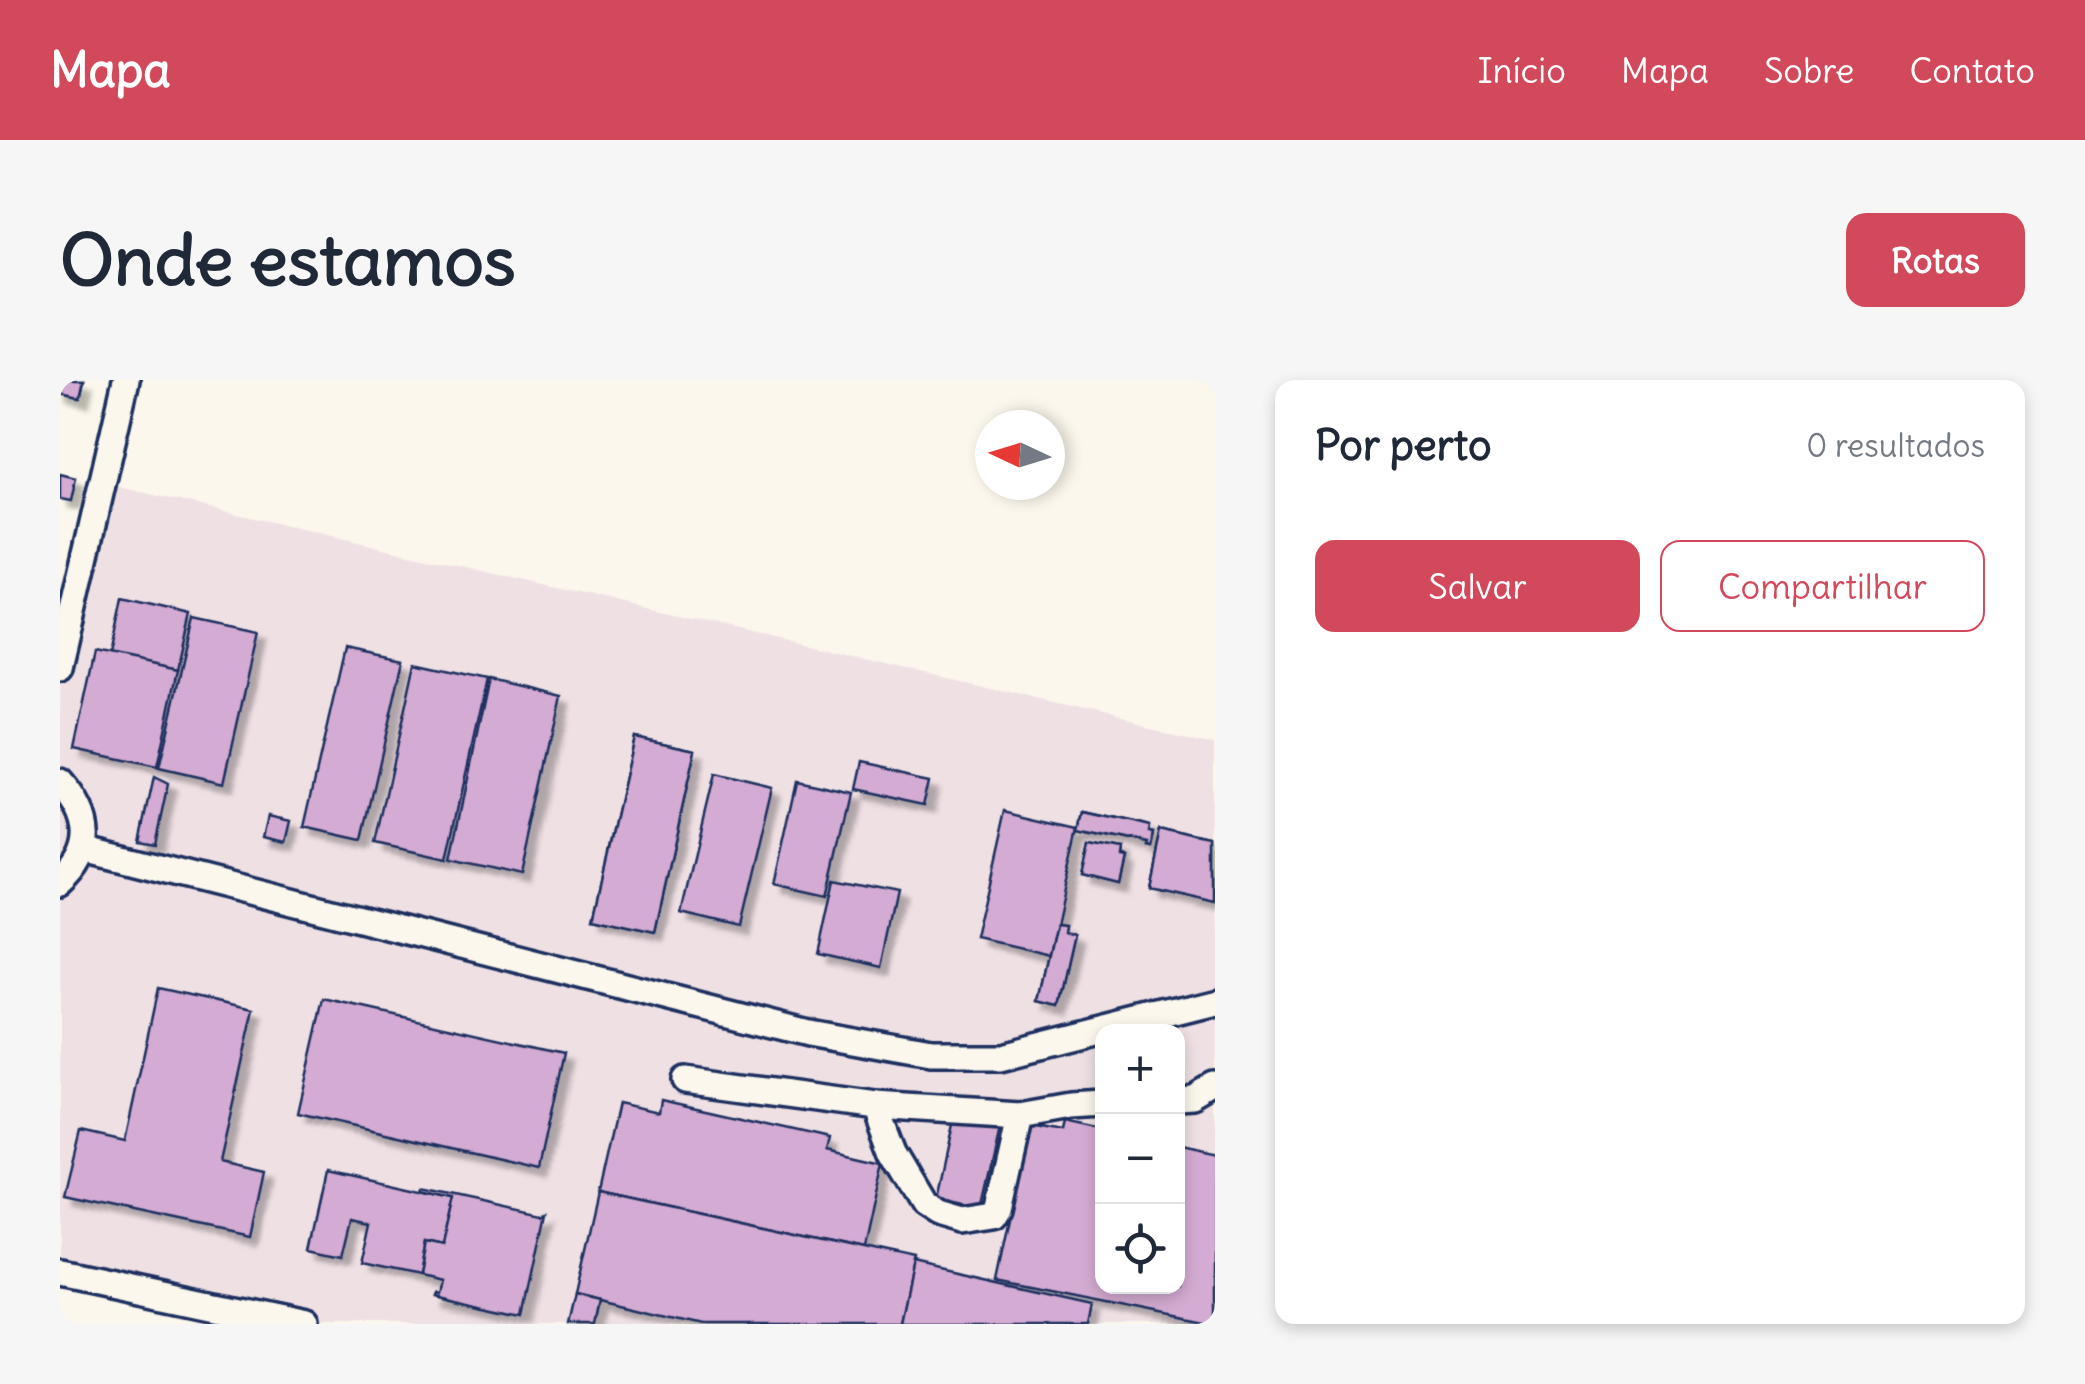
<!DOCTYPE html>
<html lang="pt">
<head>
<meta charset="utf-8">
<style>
	body { margin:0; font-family:Delius,sans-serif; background:#f6f6f7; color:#1f2937 }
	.controls { position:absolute; right:30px; bottom:30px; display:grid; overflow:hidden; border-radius:20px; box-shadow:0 5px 15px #0003 }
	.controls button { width:90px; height:90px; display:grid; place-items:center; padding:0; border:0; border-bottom:2px solid #e0e1e3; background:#fff; color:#1f2937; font:50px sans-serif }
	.compass { position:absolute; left:915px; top:30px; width:90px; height:90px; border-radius:50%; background:#fff; box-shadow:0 5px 15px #0003; rotate:274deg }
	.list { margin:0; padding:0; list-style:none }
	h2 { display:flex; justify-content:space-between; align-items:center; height:130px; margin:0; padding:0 40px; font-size:42px }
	h2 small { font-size:32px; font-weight:400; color:#747a83 }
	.actions { display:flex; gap:20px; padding:30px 40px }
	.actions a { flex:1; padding:22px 0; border:2px solid #d1495b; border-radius:20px; text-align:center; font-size:35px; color:#d1495b }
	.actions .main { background:#d1495b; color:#fff }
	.icon { flex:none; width:55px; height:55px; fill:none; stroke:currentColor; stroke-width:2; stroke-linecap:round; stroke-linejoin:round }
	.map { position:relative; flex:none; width:1155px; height:944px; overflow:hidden; border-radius:20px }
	header { display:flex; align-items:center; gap:60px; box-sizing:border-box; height:140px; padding:0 50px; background:#d1495b; color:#fff }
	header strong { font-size:48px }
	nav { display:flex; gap:55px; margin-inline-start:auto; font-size:35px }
	.intro { display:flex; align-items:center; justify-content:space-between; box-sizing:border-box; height:240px; padding:0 60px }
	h1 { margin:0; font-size:70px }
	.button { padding:25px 45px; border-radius:20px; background:#d1495b; color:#fff; font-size:35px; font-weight:700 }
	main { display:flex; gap:60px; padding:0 60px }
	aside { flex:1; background:#fff; border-radius:20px; box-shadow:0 5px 15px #0003 }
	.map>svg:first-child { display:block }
	.built { fill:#efe0e4; fill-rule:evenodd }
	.building { fill:#d4abd2; stroke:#1b2f5e; stroke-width:2.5; filter:url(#shadow) }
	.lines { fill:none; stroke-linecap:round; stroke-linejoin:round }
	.minor-casing { stroke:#1b2f5e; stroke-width:32 }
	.minor { stroke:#fbf7ec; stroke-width:25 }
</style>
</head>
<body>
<header>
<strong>Mapa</strong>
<nav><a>Início</a><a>Mapa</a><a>Sobre</a><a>Contato</a></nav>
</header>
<div class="intro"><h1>Onde estamos</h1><a class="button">Rotas</a></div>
<main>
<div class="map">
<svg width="1155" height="944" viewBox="0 0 1155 944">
	<defs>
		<filter id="shadow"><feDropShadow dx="8" dy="8" stdDeviation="2.5" flood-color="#0004"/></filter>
	</defs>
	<rect width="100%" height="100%" fill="#fbf7ec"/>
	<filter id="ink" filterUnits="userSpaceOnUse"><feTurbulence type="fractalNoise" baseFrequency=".01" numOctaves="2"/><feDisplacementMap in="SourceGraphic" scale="20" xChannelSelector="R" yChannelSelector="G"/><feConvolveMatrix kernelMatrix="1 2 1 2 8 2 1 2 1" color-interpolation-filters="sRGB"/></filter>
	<g filter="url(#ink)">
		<path class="built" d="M42 103 1155 360V944H223L0 894V293ZM1042 652H1118V906H1042Z"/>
		<g class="building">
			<path d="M0 0H24L20 18 0 14Z"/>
			<path d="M0 0H24L20 18 0 14Z"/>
			<path d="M0 94 16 98 11 121 0 119Z"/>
			<path d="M62 218 131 234 118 290 50 276Z"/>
			<path d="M134 238 198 252 164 403 99 388Z"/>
			<path d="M285 268 343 280 302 460 244 447Z"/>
			<path d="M35 272 118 290 97 387 14 369Z"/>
			<path d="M355 283 427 299 387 479 315 463Z"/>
			<path d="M429 299 501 316 462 495 391 479Z"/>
			<path d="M574 357 635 370 595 552 533 538Z"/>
			<path d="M574 357 635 370 595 552 533 538Z"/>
			<path d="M799 382 874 398 868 425 793 409Z"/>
			<path d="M654 394 712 408 679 547 621 533Z"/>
			<path d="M94 397 108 404 95 464 80 461Z"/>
			<path d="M737 400 791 412 767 516 714 504Z"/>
			<path d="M945 430 1018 447 989 576 916 559Z"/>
			<path d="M1022 432 1090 447 1089 454 1094 455 1091 469 1086 468 1087 465 1018 450Z"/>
			<path d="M1022 432 1090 447 1089 454 1094 455 1091 469 1086 468 1087 465 1018 450Z"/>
			<path d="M208 436 231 441 226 462 203 457Z"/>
			<path d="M1101 452 1155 464V523L1089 508Z"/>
			<path d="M1101 452 1155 464V523L1089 508Z"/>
			<path d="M1029 463 1060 469 1059 477 1064 478 1058 504 1022 495Z"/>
			<path d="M1029 463 1060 469 1059 477 1064 478 1058 504 1022 495Z"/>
			<path d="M774 500 837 513 821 588 758 574Z"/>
			<path d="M996 544 1005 545 1004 552 1015 555 999 626 979 621Z"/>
			<path d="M996 544 1005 545 1004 552 1015 555 999 626 979 621Z"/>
			<path d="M98 608 194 629 160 782 204 792 190 857 5 817 21 751 65 761Z"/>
			<path d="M264 619 504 673 479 788 238 733Z"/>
			<path d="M601 720 770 758 767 770 823 783 804 870 538 812 558 723 599 732Z"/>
			<path d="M894 736 940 746 921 829 876 819Z"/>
			<path d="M1005 742 1042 750V906H1118V767L1155 775V944L937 900 970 746 1003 752Z"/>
			<path d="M268 790 393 818 382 867 364 863 358 895 302 883 311 842 292 838 283 875 251 868Z"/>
			<path d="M364 808 483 834 487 831 465 934 372 914 373 911 377 912 380 900 358 895 364 863 382 867 393 818 363 811Z"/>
			<path d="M538 812 854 881 840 944H641L515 914Z"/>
			<path d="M853 884 1032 924 1028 944H840Z"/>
			<path d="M515 914 540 920 535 944H508Z"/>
		</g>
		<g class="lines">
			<defs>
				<g id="minor">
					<path d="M0 288 66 0"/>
					<path d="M0 402C31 436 36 471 0 503"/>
					<path d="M24 469 748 653 871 675H941L1155 621"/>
					<path d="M625 700 815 726 833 773 864 825 878 834 902 841 934 836 939 828 960 735 1011 726 1042 724"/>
					<path d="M1118 721 1135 720 1155 708"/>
					<path d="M815 726 960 735"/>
					<path d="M0 892 244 944"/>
				</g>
			</defs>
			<use href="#minor" class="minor-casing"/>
			<use href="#minor" class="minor"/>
		</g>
	</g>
</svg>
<div class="controls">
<button>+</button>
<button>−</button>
<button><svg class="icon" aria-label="locate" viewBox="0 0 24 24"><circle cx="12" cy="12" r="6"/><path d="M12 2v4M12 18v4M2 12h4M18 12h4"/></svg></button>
</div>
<svg class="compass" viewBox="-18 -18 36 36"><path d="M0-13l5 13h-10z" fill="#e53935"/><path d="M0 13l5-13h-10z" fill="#747a83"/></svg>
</div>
<aside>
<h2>Por perto<small>0 resultados</small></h2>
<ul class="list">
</ul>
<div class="actions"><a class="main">Salvar</a><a>Compartilhar</a></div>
</aside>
</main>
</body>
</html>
